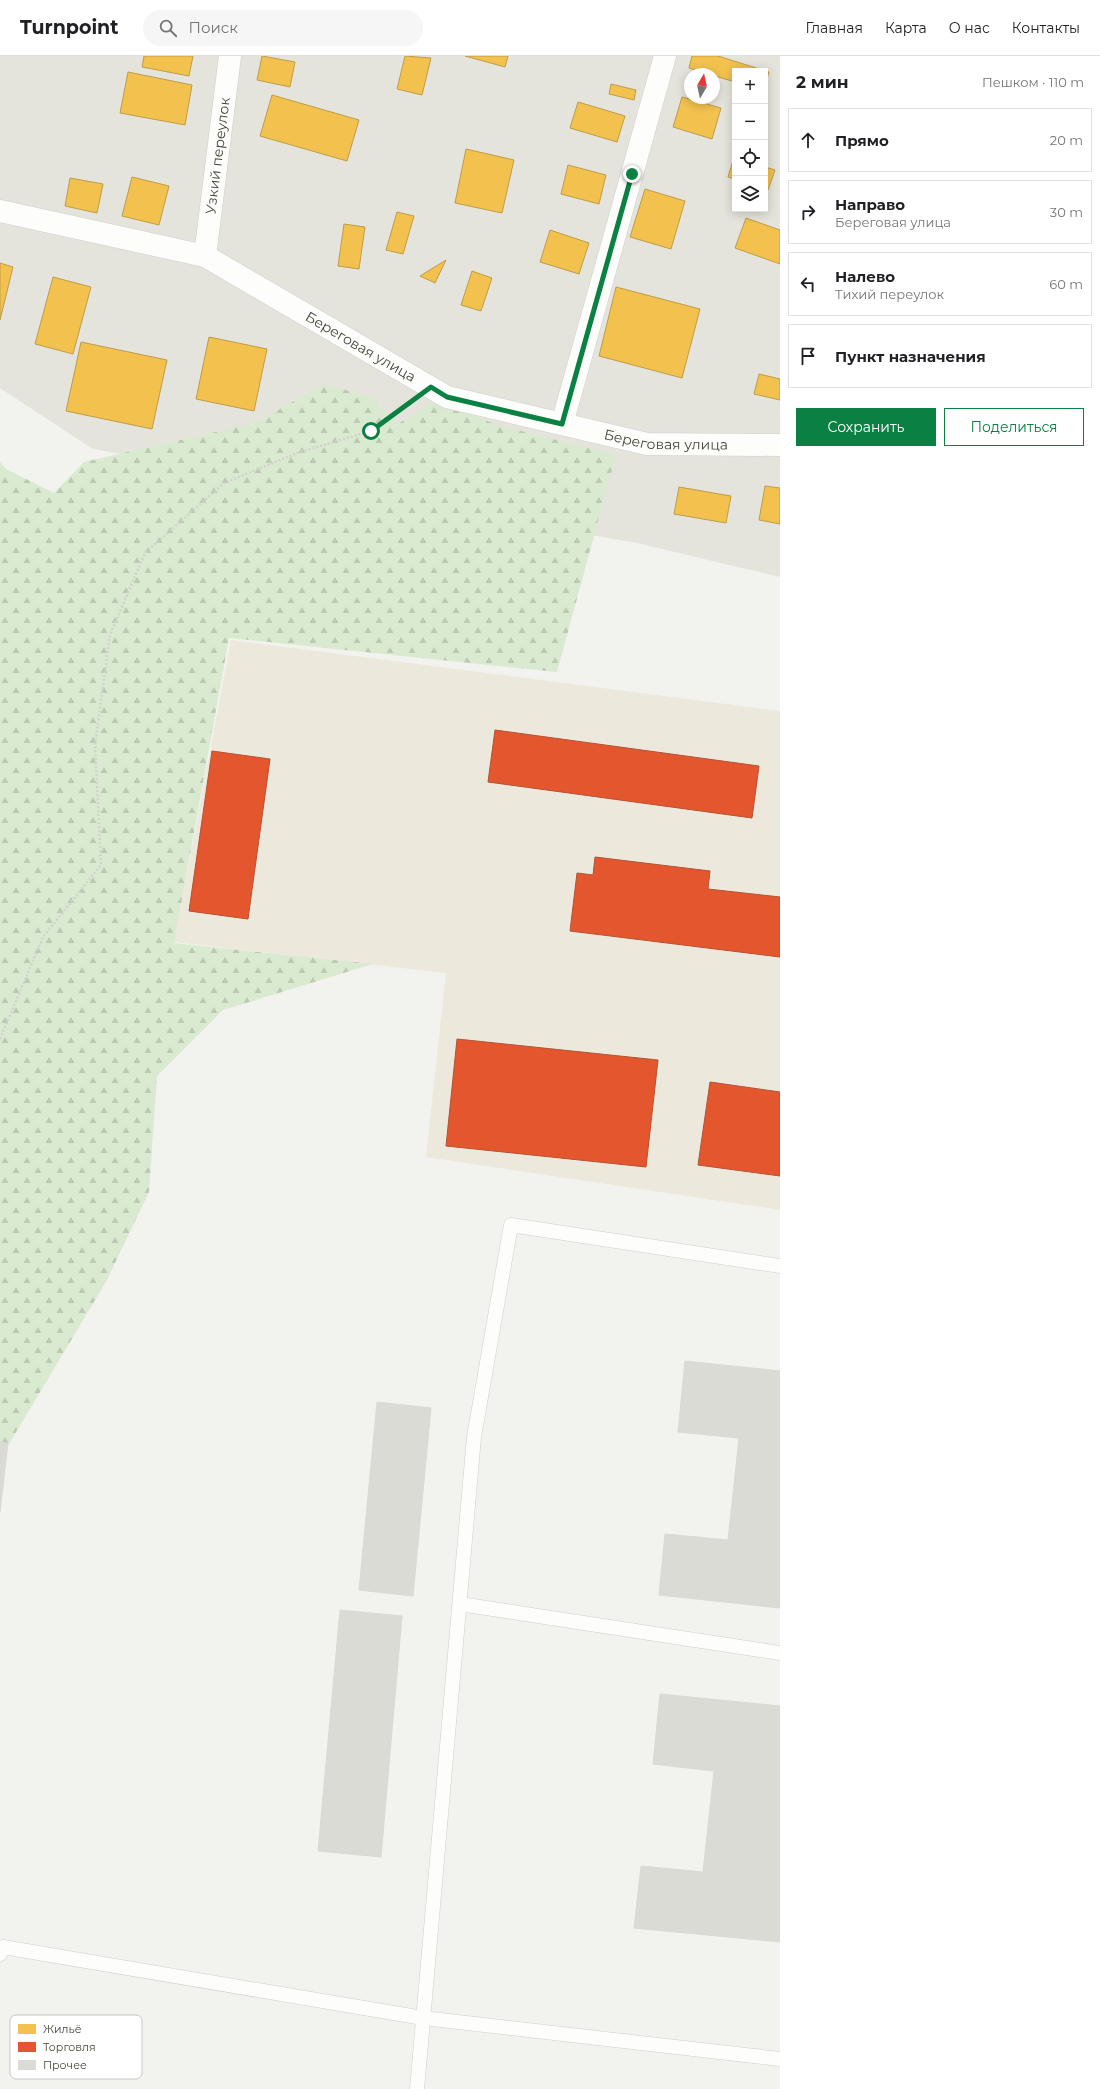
<!DOCTYPE html>
<html lang="ru">
<head>
<meta charset="utf-8">
<style>
	body { margin:0; font-family:Montserrat,sans-serif; background:#f6f6f6; color:#202124 }
	.controls { position:absolute; right:12px; top:12px; display:grid; overflow:hidden; border-radius:0px; box-shadow:0 2px 10px #0003 }
	.controls button { width:36px; height:36px; display:grid; place-items:center; padding:0; border:0; border-bottom:1px solid #e0e0e0; background:#fff; color:#202124; font:20px sans-serif }
	.compass { position:absolute; left:684px; top:12px; width:36px; height:36px; border-radius:50%; background:#fff; box-shadow:0 2px 10px #0003; rotate:9deg }
	.stop { position:absolute; width:12px; height:12px; margin:-9px; border:3px solid #0b8043; border-radius:50%; background:#fff }
	.stop.end { background:#0b8043; border-color:#fff; box-shadow:0 1px 4px #0008 }
	.list { margin:0; padding:0; list-style:none }
	h2 { display:flex; justify-content:space-between; align-items:center; height:52px; margin:0; padding:0 16px; font-size:17px }
	h2 small { font-size:13px; font-weight:400; color:#757577 }
	.list li { display:grid; grid-template-columns:26px 1fr auto; gap:12px; align-items:center; box-sizing:border-box; height:64px; margin:0 8px 8px; padding:0 8px; border:1px solid #e0e0e0; border-radius:0px }
	.list b { display:block; font-size:15px; white-space:nowrap }
	.list p { margin:0; font-size:13px; white-space:nowrap; color:#757577 }
	.list em { font-size:13px; font-style:normal; color:#757577 }
	.actions { display:flex; gap:8px; padding:12px 16px }
	.actions a { flex:1; padding:9px 0; border:1px solid #0b8043; border-radius:0px; text-align:center; font-size:14px; color:#0b8043 }
	.actions .main { background:#0b8043; color:#fff }
	.icon { flex:none; width:22px; height:22px; fill:none; stroke:currentColor; stroke-width:2; stroke-linecap:round; stroke-linejoin:round }
	.map { position:relative; flex:none; width:780px; height:2033px; overflow:hidden }
	header { display:flex; align-items:center; gap:24px; box-sizing:border-box; height:56px; padding:0 20px; background:#fff; border-bottom:1px solid #e0e0e0 }
	header strong { font-size:19px }
	nav { display:flex; gap:22px; margin-inline-start:auto; font-size:14px }
	.search { width:280px; height:36px; background:#f6f6f6; display:flex; align-items:center; gap:10px; box-sizing:border-box; padding:0 14px; border-radius:22px; color:#757577; font-size:15px }
	main { display:flex }
	aside { flex:1; background:#fff }
	.map>svg:first-child { display:block }
	.residential { fill:#e5e4dc; fill-rule:evenodd }
	.commercial { fill:#ece8dc }
	.forest { fill:url(#forest-firs) }
	.homes { fill:#f2c14e; stroke:#bf9c48 }
	.shops { fill:#e4572e; stroke:#b55232 }
	.building { fill:#dbdbd6; stroke:#dad9d4 }
	.lines { fill:none; stroke-linecap:round; stroke-linejoin:round }
	.service-casing { stroke:#d0cfcb; stroke-width:15 }
	.minor-casing { stroke:#d0cfcb; stroke-width:23 }
	.path { stroke:#d2d2cc; stroke-width:2.5; stroke-dasharray:2 2; stroke-linecap:butt }
	.service { stroke:#fdfdfc; stroke-width:14 }
	.minor { stroke:#fdfdfc; stroke-width:22 }
	.route { stroke:#0b8043; stroke-width:5 }
	.labels { text-anchor:middle; stroke-width:4; stroke-linejoin:round; paint-order:stroke }
	.street-label { font-size:14px; fill:#47453a; stroke:#fff }
	.key { fill:#fff; stroke:#c8c7c4; stroke-width:1 }
	.key-label { font-size:11px; fill:#47453a }
</style>
</head>
<body>
<header>
<strong>Turnpoint</strong>
<div class="search"><svg class="icon" aria-label="search" viewBox="0 0 24 24"><circle cx="10" cy="10" r="6"/><path d="M15 15l6 6"/></svg>Поиск</div>
<nav><a>Главная</a><a>Карта</a><a>О нас</a><a>Контакты</a></nav>
</header>
<main>
<div class="map">
<svg width="780" height="2033" viewBox="0 0 780 2033">
	<defs>
		<pattern id="forest-firs" width="22" height="20" patternUnits="userSpaceOnUse"><rect width="22" height="20" fill="#daead1"/><path d="M5 1l3.5 6h-7zM16 11l3.5 6h-7z" fill="#bccab4"/></pattern>
	</defs>
	<rect width="100%" height="100%" fill="#f2f2ee"/>
	<path class="residential" d="M0 0H780V521L637 487 93 393 0 332ZM735 15H765V153H735ZM690 18H714V42H690Z"/>
	<path class="commercial" d="M231 584 780 655V1154L426 1101 446 917 174 886Z"/>
	<path class="forest" d="M324 328 371 341 398 368 433 345 501 370 616 399 557 616 229 582 174 887 373 908 223 954 157 1020 149 1136 107 1224 9 1388 0 1386V406L6 413 54 437 84 406 255 367Z"/>
	<g class="homes">
		<path d="M144 0H193L189 20 142 11Z"/>
		<path d="M262 0 295 6 290 31 257 24Z"/>
		<path d="M405 0 431 2 422 39 397 33Z"/>
		<path d="M465 0H508L505 11Z"/>
		<path d="M692 0H718L769 16 765 30V15H735V26L689 12Z"/>
		<path d="M128 16 192 29 185 69 120 57Z"/>
		<path d="M611 28 636 34 634 44 609 38Z"/>
		<path d="M272 39 359 64 347 105 260 80Z"/>
		<path d="M682 41 721 52 712 83 673 71Z"/>
		<path d="M578 46 625 60 617 86 570 72Z"/>
		<path d="M466 93 514 104 502 157 455 147Z"/>
		<path d="M734 101 735 102V123L728 121Z"/>
		<path d="M568 109 606 119 599 148 561 138Z"/>
		<path d="M765 111 775 114 768 134 765 133Z"/>
		<path d="M132 121 169 130 159 169 122 160Z"/>
		<path d="M70 122 103 128 97 157 65 150Z"/>
		<path d="M645 133 685 145 671 193 630 181Z"/>
		<path d="M397 156 414 160 403 198 386 194Z"/>
		<path d="M746 162 780 174V208L735 192Z"/>
		<path d="M344 168 365 171 359 213 338 210Z"/>
		<path d="M550 174 589 187 579 218 540 206Z"/>
		<path d="M446 204 435 227 420 220Z"/>
		<path d="M0 207 13 211 0 264Z"/>
		<path d="M472 215 492 222 481 255 461 249Z"/>
		<path d="M53 221 91 231 73 298 35 288Z"/>
		<path d="M616 231 700 253 682 322 599 300Z"/>
		<path d="M209 281 267 293 254 355 196 343Z"/>
		<path d="M81 286 167 304 152 373 66 355Z"/>
		<path d="M759 318 780 323V344L754 338Z"/>
		<path d="M765 430 780 432V468L759 464Z"/>
		<path d="M679 431 731 440 726 467 674 458Z"/>
	</g>
	<g class="shops">
		<path d="M495 674 759 710 752 762 488 726Z"/>
		<path d="M212 695 270 703 248 863 189 855Z"/>
		<path d="M595 801 710 815 708 833 780 841V901L570 875 577 817 593 819Z"/>
		<path d="M457 983 658 1004 646 1111 446 1090Z"/>
		<path d="M710 1026 780 1036V1120L698 1109Z"/>
	</g>
	<g class="building">
		<path d="M685 1305 780 1315V1552L659 1539 665 1478 728 1484 739 1382 678 1376Z"/>
		<path d="M377 1346 431 1352 413 1540 359 1534Z"/>
		<path d="M0 1386 8 1387 0 1456Z"/>
		<path d="M340 1554 402 1560 381 1801 318 1795Z"/>
		<path d="M660 1638 780 1650V1886L634 1872 641 1810 703 1816 714 1715 653 1708Z"/>
	</g>
	<g class="lines">
		<defs>
			<g id="service">
				<path d="M460 1548 780 1597"/>
				<path d="M0 1898 3 1891 423 1962 780 2003"/>
				<path d="M417 2033 474 1381 511 1169 780 1210"/>
			</g>
			<g id="minor">
				<path id="s1" d="M0 155 205 200 447 341 647 388 780 389"/>
				<path id="s2" d="M205 200 230 0"/>
				<path d="M562 368 665 0"/>
			</g>
		</defs>
		<use href="#service" class="service-casing"/>
		<use href="#minor" class="minor-casing"/>
		<path class="path" d="M0 983 43 881 101 809 95 689 110 579 145 497 224 427 300 396 371 375 407 349"/>
		<use href="#service" class="service"/>
		<use href="#minor" class="minor"/>
	</g>
	<g class="lines">
		<path class="route" d="M371 375 431 331 447 341 562 368 632 118"/>
	</g>
	<g class="labels">
		<g class="street-label">
			<text dy="5" stroke="none"><textPath href="#s2" startOffset="101">Узкий переулок</textPath></text>
			<text dy="5" stroke="none"><textPath href="#s1" startOffset="390">Береговая улица</textPath></text>
			<text dy="5" stroke="none"><textPath href="#s1" startOffset="714">Береговая улица</textPath></text>
		</g>
	</g>
	<rect x="10" y="1959" width="132" height="64" rx="6" class="key"/>
	<rect x="18" y="1968" width="18" height="10" fill="#f2c14e"/>
	<rect x="18" y="1986" width="18" height="10" fill="#e4572e"/>
	<rect x="18" y="2004" width="18" height="10" fill="#dbdbd6"/>
	<g class="key-label">
		<text x="43" y="1977">Жильё</text>
		<text x="43" y="1995">Торговля</text>
		<text x="43" y="2013">Прочее</text>
	</g>
</svg>
<div class="controls">
<button>+</button>
<button>−</button>
<button><svg class="icon" aria-label="locate" viewBox="0 0 24 24"><circle cx="12" cy="12" r="6"/><path d="M12 2v4M12 18v4M2 12h4M18 12h4"/></svg></button>
<button><svg class="icon" aria-label="layers" viewBox="0 0 24 24"><path d="M12 4l9 5-9 5-9-5zM3 14l9 5 9-5"/></svg></button>
</div>
<svg class="compass" viewBox="-18 -18 36 36"><path d="M0-13l5 13h-10z" fill="#e53935"/><path d="M0 13l5-13h-10z" fill="#757577"/></svg>
<div class="stop" style="left:371px;top:375px"></div>
<div class="stop end" style="left:632px;top:118px"></div>
</div>
<aside>
<h2>2 мин<small>Пешком · 110 m</small></h2>
<ul class="list">
<li><svg class="icon" aria-label="ahead" viewBox="0 0 24 24"><path d="M12 20V5M6 11l6-6 6 6"/></svg><div><b>Прямо</b></div><em>20 m</em></li>
<li><svg class="icon" aria-label="right" viewBox="0 0 24 24"><path d="M7 20v-9h11M14 6l5 5-5 5"/></svg><div><b>Направо</b><p>Береговая улица</p></div><em>30 m</em></li>
<li><svg class="icon" aria-label="left" viewBox="0 0 24 24"><path d="M17 20v-9H6M10 6l-5 5 5 5"/></svg><div><b>Налево</b><p>Тихий переулок</p></div><em>60 m</em></li>
<li><svg class="icon" aria-label="arrive" viewBox="0 0 24 24"><path d="M6 21V4h12l-3 4 3 4H6"/></svg><div><b>Пункт назначения</b></div></li>
</ul>
<div class="actions"><a class="main">Сохранить</a><a>Поделиться</a></div>
</aside>
</main>
</body>
</html>
